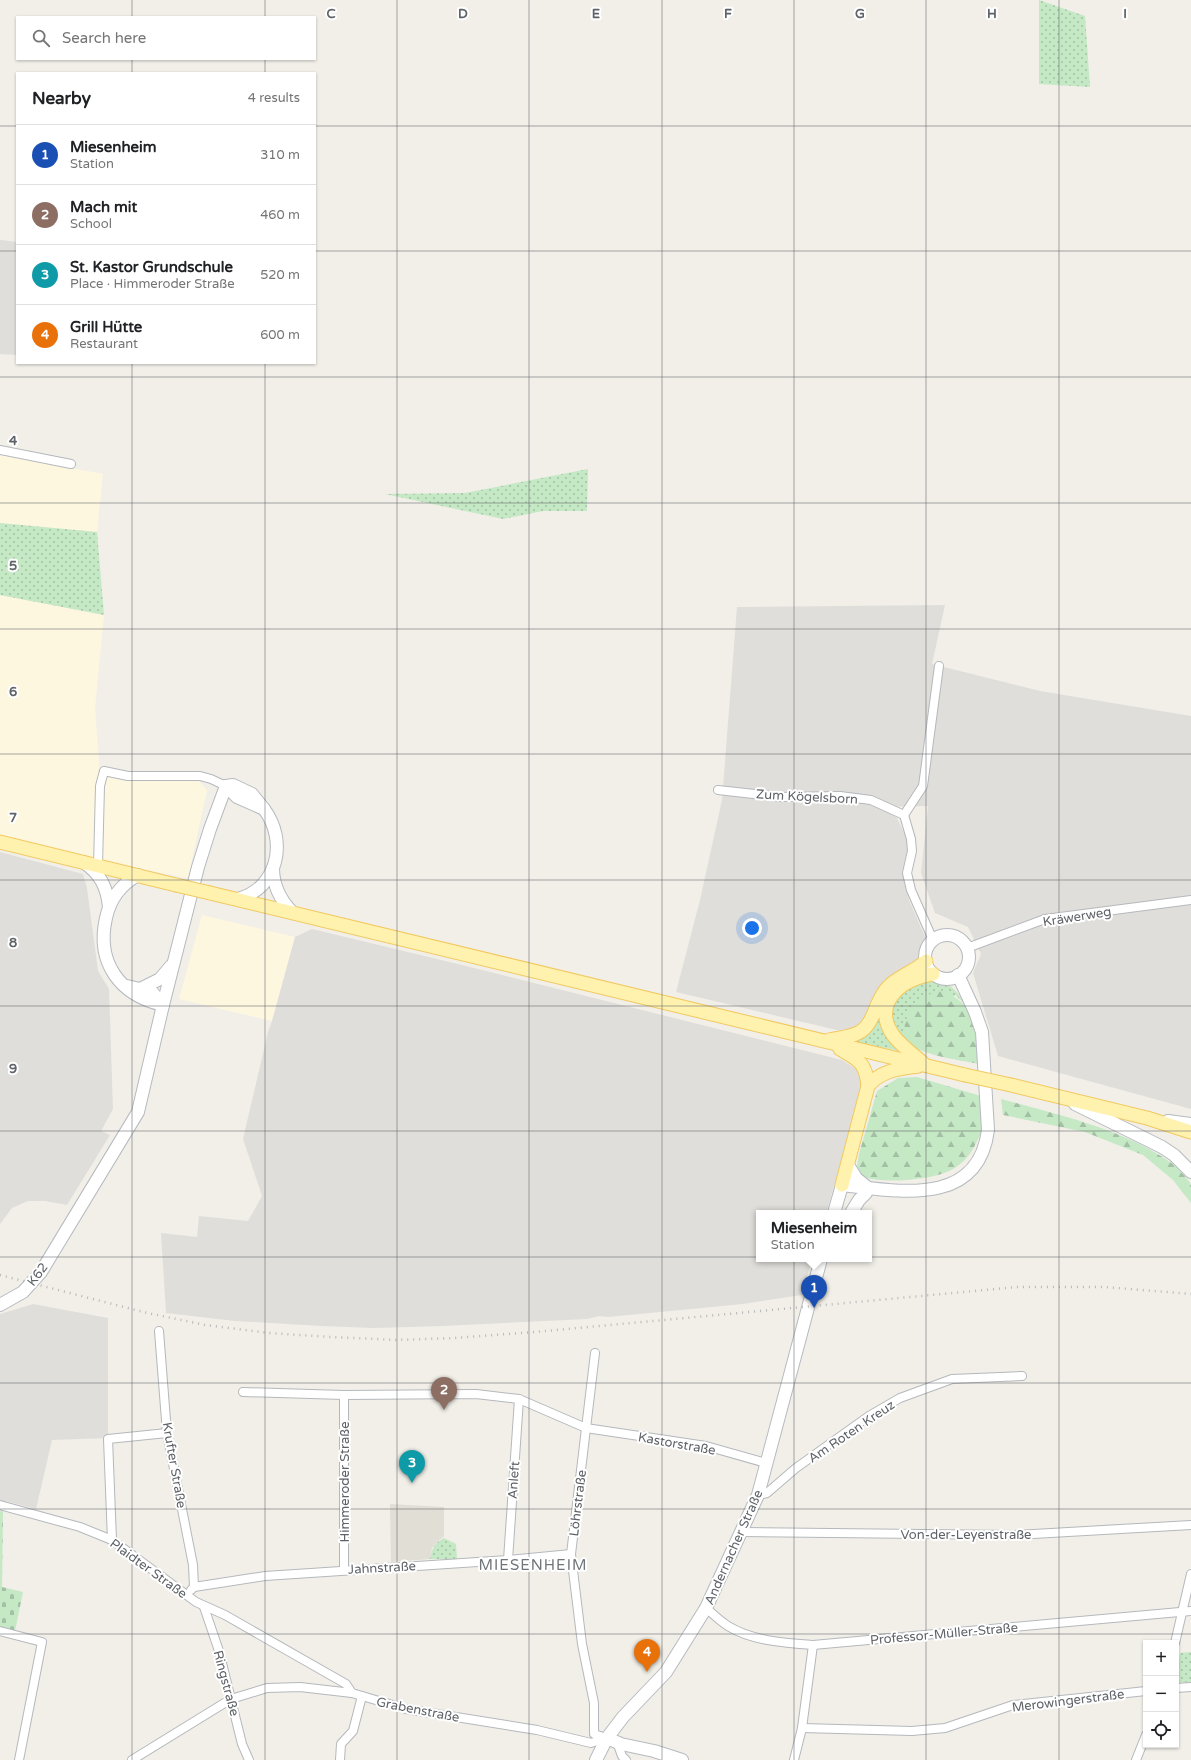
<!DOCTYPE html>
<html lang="en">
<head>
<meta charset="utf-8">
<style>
	body { margin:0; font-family:"Varela Round",sans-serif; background:#f6f6f6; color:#202124 }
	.controls { position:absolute; right:12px; bottom:12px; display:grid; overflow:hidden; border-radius:0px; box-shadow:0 1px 3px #0004 }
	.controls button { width:36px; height:36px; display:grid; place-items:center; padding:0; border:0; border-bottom:1px solid #e0e0e0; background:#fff; color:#202124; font:20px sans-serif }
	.you { position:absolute; left:752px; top:928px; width:14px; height:14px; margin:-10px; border:3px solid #fff; border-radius:50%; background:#1a73e8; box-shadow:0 0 0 6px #1a73e833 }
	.badge { display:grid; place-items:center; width:26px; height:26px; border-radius:50%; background:#db2777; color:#fff; font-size:13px; font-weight:700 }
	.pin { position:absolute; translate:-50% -33px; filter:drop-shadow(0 1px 2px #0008) }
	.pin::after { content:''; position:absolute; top:21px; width:14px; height:12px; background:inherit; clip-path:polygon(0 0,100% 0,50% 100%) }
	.popup { position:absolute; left:756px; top:1210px; width:116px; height:52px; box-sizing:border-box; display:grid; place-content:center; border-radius:0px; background:#fff; filter:drop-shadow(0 1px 3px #0005); font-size:13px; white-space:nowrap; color:#757577 }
	.popup b { font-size:15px; color:#202124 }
	.popup::after { content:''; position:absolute; left:50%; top:100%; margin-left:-8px; border:8px solid transparent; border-top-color:#fff }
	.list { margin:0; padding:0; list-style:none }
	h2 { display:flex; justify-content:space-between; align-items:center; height:52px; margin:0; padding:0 16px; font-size:17px }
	h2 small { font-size:13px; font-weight:400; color:#757577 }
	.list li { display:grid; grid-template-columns:26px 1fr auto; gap:12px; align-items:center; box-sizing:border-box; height:60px; padding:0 16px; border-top:1px solid #e0e0e0 }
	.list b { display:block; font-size:15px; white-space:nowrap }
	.list p { margin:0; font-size:13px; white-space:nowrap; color:#757577 }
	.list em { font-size:13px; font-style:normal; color:#757577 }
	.icon { flex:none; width:22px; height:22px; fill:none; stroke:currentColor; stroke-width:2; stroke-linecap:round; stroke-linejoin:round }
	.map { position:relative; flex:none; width:1191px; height:1760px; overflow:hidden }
	.search { position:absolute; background:#fff; box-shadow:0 1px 3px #0004; left:16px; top:16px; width:300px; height:44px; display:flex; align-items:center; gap:10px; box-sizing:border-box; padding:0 14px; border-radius:0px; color:#757577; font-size:15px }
	.panel { position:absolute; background:#fff; box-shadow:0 1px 3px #0004; left:16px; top:72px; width:300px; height:292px; border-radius:0px }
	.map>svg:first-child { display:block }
	.commercial { fill:#fef7e0 }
	.industrial { fill:#e0deda }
	.education { fill:#e1ded6 }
	.grass { fill:url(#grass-dots) }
	.forest { fill:url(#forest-firs) }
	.cemetery { fill:url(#cemetery-stones) }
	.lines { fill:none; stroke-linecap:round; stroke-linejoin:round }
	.street-casing { stroke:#b5b8bc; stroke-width:10 }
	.secondary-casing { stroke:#b6babf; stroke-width:14 }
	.primary-casing { stroke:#f2c960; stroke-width:15 }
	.street { stroke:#fff; stroke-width:8 }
	.secondary { stroke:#fff; stroke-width:12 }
	.primary { stroke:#fff2af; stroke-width:13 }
	.rail { stroke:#b6b7b8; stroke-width:2.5; stroke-dasharray:1 5; stroke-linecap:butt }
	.primary-bridge-casing { stroke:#f2c960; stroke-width:15; stroke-linecap:butt }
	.primary-bridge { stroke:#fff2af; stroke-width:13 }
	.grid { fill:none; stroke:#5f6368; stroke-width:1; stroke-opacity:0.55 }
	.labels { text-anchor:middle; stroke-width:4; stroke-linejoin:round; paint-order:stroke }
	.street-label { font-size:13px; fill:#5f6368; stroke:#fff }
	.quarter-label { font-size:15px; letter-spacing:1px; fill:#70757a; stroke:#fff }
	.grid-label { font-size:13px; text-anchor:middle; font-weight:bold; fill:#5f6368; stroke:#fff; stroke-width:4; stroke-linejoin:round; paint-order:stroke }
</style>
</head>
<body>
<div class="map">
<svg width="1191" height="1760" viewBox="0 0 1191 1760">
	<defs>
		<pattern id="grass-dots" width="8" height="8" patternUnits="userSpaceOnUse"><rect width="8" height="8" fill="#c5e8c5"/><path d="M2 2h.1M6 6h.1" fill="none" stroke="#a3c0a4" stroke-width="1.8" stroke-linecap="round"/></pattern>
		<pattern id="forest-firs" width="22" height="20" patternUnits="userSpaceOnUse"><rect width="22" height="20" fill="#c5e8c5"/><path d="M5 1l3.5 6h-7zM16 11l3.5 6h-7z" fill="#a3c0a4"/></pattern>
		<pattern id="cemetery-stones" width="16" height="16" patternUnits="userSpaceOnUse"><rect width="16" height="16" fill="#c5e8c5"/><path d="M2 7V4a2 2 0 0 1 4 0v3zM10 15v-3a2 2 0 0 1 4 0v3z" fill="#a3c0a4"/></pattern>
	</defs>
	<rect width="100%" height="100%" fill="#f1efe8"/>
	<g class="commercial">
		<path d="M0 455 103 474 97 532 0 523Z"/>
		<path d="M0 595 104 615 95 708 100 776H158L199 781 207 790 188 878 98 861 0 837Z"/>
		<path d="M202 915 295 937 272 1021 179 999Z"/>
	</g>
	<g class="industrial">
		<path d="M0 240 17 242V355L0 354Z"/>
		<path d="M945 605 932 664 1040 691 1191 716V1109L998 1056 973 973 981 954 968 927 935 913 921 873 928 806 881 807 897 818 907 839V854L904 874 909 900 926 939 920 959 860 1027 845 1032 676 992 700 900 722 800 737 607Z"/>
		<path d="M0 852 83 874 87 888 98 971 109 989 113 1109 101 1131 110 1135 67 1205 45 1201H28L12 1208 0 1224Z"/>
		<path d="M312 929 462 965 842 1060 856 1069 861 1081 859 1102 826 1213H759V1259H812L802 1295 743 1304 608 1317 599 1316 587 1319 443 1326 373 1328 321 1326 235 1321 166 1313 161 1233 197 1237 199 1216 248 1221 262 1196 243 1139 268 1032 272 1021 295 937Z"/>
		<path d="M33 1304 108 1318V1438L52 1440 36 1509 6 1501 3 1512 0 1511V1314Z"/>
	</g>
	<path class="education" d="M390 1504 444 1507V1536L437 1542 432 1548 430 1559 391 1562Z"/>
	<g class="grass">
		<path d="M1039 0 1085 16 1090 87 1039 84Z"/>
		<path d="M588 469 587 511H543L503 519 385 494 465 493Z"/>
		<path d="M0 523 97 532 104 615 0 595Z"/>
		<path d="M931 978C950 986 952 983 964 1003L955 995 909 1043 920 1051 908 1046 891 1025 892 997Z"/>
		<path d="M880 1006 905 1052 852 1041Z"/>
		<path d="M444 1538 456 1544 457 1559H430C432 1549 434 1543 444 1538Z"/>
		<path d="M1191 1652V1682L1176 1683 1180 1653Z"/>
	</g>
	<g class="forest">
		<path d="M942 991C978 1004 976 1031 979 1064 961 1060 913 1055 905 1038 903 1031 905 1023 907 1017 912 1001 927 994 942 991Z"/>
		<path d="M917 1077 981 1096C982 1106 984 1117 983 1127 983 1131 979 1137 977 1141 963 1173 938 1177 906 1180 893 1181 877 1181 863 1177L857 1166 859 1154 877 1091 898 1078Z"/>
		<path d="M1001 1099C1053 1113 1126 1130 1170 1162 1177 1167 1185 1176 1191 1184V1203L1173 1180 1143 1155 1085 1132 1003 1115Z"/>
	</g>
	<path class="cemetery" d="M0 1511 3 1512 2 1587 23 1592 15 1631 0 1628Z"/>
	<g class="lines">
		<defs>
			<g id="street">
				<path d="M0 450 71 464"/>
				<path d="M718 790 781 797 840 796 871 800 904 815"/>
				<path d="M904 815 923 786 939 666"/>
				<path d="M904 815 911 839 912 851 907 873 911 890 933 940"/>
				<path d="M98 866 100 786 104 771 128 776H200L211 779 226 786"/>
				<path d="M967 948 1045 919 1191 900"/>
				<path d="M159 1331 167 1433 193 1565 194 1587 191 1590"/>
				<path d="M595 1353 571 1554 582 1644 594 1703V1734L606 1738"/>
				<path d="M243 1392 344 1395 476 1394 519 1399 586 1428 706 1446 766 1463"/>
				<path d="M758 1495 767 1493 796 1468 869 1416 900 1398 952 1379 1022 1376"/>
				<path d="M0 1505 80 1527 112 1540 196 1602 225 1615 346 1684 352 1693 406 1709 537 1730 591 1743 607 1738"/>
				<path d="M741 1532 1014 1535 1191 1525"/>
				<path d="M112 1540 108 1439 167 1433"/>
				<path d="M508 1560 519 1399"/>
				<path d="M344 1570V1395"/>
				<path d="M194 1587 265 1576 508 1560 571 1554"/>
				<path d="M204 1607 219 1651 242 1744 249 1760"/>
				<path d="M706 1608C713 1614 720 1621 728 1626 752 1641 786 1643 813 1645L1191 1611"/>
				<path d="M0 1631 42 1642 19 1760"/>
				<path d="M1175 1643 1191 1574"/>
				<path d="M1176 1688 1191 1687"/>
				<path d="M802 1728 912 1731 945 1728 1013 1705 1146 1691"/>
				<path d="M617 1742 622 1756 626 1760"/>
				<path d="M132 1760 231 1699 267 1688 300 1687 352 1693"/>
				<path d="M340 1760 341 1744 353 1731 362 1696"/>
				<path d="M794 1760 802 1728 813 1645"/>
				<path d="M1136 1760 1146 1735"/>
			</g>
			<g id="secondary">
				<path d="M233 785 252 794 264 809 237 797 226 786Z"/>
				<path d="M83 862C100 873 107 887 109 907"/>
				<path d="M273 868C273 886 280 900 293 913"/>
				<path d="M138 875C120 885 110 899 106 918 96 962 119 995 163 1005"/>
				<path d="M238 899C278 888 288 841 264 809"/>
				<circle cx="947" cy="957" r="22"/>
				<path d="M127 986 152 992 163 1005"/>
				<path d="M140 989 160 979 171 966"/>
				<path d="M1075 1104 1162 1147 1174 1155 1191 1172"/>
				<path d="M1168 1121 1191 1124"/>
				<path d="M848 1165 856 1178 868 1188"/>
				<path d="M842 1185C898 1191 978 1208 988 1130L982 1032 975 1012 958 975"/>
				<path d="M834 1213 842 1185"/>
				<path d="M851 1213 859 1200 866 1193"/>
				<path d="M0 1305 23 1292 41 1272 138 1112 163 1005 198 867 210 829 226 786"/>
				<path d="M607 1738 621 1744 654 1751 682 1760"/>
				<path d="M596 1760 607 1738 623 1717 666 1672 706 1608 758 1495 821 1259"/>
			</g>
			<g id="primary">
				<path d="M0 842 176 885"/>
				<path d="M210 893 965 1075"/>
				<path d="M829 1040C856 1035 866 1036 876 1008 879 1001 882 993 888 987 899 976 914 972 926 961"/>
				<path d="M840 1049C859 1060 866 1063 868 1086L842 1185"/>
				<path d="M923 1063C913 1054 901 1046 893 1035 871 1003 902 978 933 974"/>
				<path d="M1011 1085 1147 1118 1191 1132"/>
				<path d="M868 1086C881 1070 899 1069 918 1066"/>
			</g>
		</defs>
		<use href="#street" class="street-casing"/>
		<use href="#secondary" class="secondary-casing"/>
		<use href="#primary" class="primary-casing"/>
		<use href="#street" class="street"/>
		<use href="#secondary" class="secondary"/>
		<use href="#primary" class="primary"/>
		<path class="rail" d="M0 1275 143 1312 205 1325 269 1333 331 1337 397 1340 454 1338 535 1332 1017 1287H1105L1191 1294"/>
		<defs>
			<g id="primary-bridge">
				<path d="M176 885 210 893"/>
				<path d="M965 1075 1011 1085"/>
			</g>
		</defs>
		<use href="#primary-bridge" class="primary-bridge-casing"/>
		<use href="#primary-bridge" class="primary-bridge"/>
	</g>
	<path class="grid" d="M132 0V17M265 0V17M397 0V1760M529 0V1760M662 0V1760M794 0V1760M926 0V1760M1059 0V1760M132 59V73M265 59V73M0 126H17M315 126H1191M0 251H17M315 251H1191M132 363V1760M265 363V1760M0 377H1191M0 503H1191M0 629H1191M0 754H1191M0 880H1191M0 1006H1191M0 1131H1191M0 1257H1191M0 1383H1191M0 1509H1191M0 1634H1191"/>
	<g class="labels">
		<g class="street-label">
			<text transform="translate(807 796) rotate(3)" y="5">Zum Kögelsborn</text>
			<text transform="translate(1077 916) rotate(-9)" y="5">Kräwerweg</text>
			<text transform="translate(37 1274) rotate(-53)" y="5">K62</text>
			<text transform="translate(851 1431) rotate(-34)" y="5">Am Roten Kreuz</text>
			<text transform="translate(677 1443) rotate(10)" y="5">Kastorstraße</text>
			<text transform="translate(175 1465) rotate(80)" y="5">Krufter Straße</text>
			<text transform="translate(513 1480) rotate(-86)" y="5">Anleft</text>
			<text transform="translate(344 1482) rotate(-90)" y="5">Himmeroder Straße</text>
			<text transform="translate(577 1503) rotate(-83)" y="5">Löhrstraße</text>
			<text x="966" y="1539">Von-der-Leyenstraße</text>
			<text transform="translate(733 1547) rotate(-66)" y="5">Andernacher Straße</text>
			<text transform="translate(382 1567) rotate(-3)" y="5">Jahnstraße</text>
			<text transform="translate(149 1568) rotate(36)" y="5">Plaidter Straße</text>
			<text transform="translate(944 1633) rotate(-5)" y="5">Professor-Müller-Straße</text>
			<text transform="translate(227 1683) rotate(75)" y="5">Ringstraße</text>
			<text transform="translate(1068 1700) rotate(-7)" y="5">Merowingerstraße</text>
			<text transform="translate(418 1709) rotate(11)" y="5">Grabenstraße</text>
		</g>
		<g class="quarter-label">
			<text x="533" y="1570">MIESENHEIM</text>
		</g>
	</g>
	<g class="grid-label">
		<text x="331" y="18">C</text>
		<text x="463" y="18">D</text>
		<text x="596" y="18">E</text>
		<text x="728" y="18">F</text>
		<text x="860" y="18">G</text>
		<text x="992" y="18">H</text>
		<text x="1125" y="18">I</text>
		<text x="13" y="445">4</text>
		<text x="13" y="570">5</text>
		<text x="13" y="696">6</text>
		<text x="13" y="822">7</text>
		<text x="13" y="947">8</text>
		<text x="13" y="1073">9</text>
	</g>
</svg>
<div class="controls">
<button>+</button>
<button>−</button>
<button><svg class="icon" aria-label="locate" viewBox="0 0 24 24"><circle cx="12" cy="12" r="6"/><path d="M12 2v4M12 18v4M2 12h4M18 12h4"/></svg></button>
</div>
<div class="you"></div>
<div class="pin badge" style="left:814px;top:1308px;background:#1a4fb4">1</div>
<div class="popup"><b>Miesenheim</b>Station</div>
<div class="pin badge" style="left:444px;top:1410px;background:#8d6e63">2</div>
<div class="pin badge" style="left:412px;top:1483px;background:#0f9aa8">3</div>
<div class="pin badge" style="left:647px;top:1672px;background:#e8710a">4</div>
<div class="search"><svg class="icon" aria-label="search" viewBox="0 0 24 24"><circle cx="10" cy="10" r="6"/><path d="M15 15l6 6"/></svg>Search here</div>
<section class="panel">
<h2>Nearby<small>4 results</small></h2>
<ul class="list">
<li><span class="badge" style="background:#1a4fb4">1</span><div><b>Miesenheim</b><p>Station</p></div><em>310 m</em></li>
<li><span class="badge" style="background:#8d6e63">2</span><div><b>Mach mit</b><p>School</p></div><em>460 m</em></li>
<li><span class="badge" style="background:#0f9aa8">3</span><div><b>St. Kastor Grundschule</b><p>Place · Himmeroder Straße</p></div><em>520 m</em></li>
<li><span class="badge" style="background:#e8710a">4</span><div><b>Grill Hütte</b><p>Restaurant</p></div><em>600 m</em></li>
</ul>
</section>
</div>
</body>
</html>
